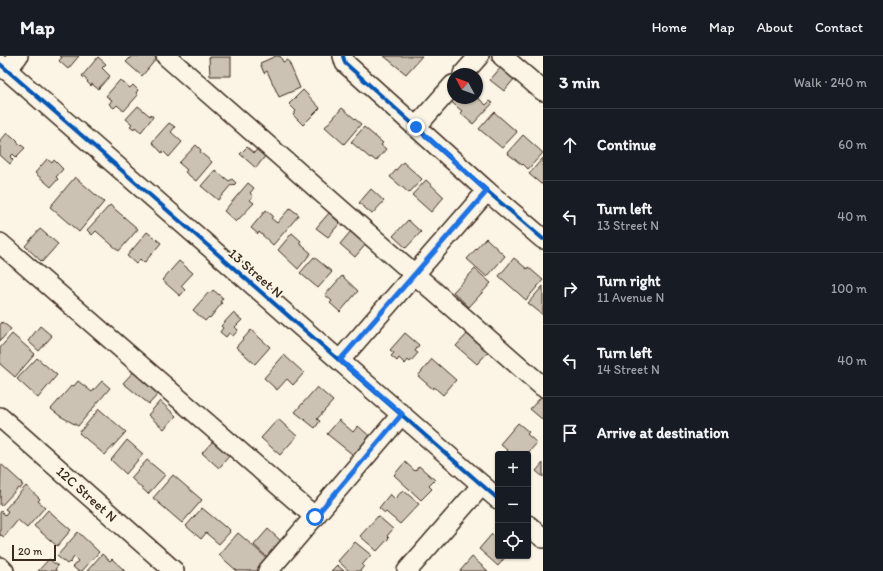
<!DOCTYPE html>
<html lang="en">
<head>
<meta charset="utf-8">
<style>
	body { margin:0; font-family:Itim,sans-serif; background:#20242c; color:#f1f3f6 }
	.controls { position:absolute; right:12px; bottom:12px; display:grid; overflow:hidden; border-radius:4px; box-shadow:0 1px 3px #0004 }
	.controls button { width:36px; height:36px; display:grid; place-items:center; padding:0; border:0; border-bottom:1px solid #363941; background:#171b24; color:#f1f3f6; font:20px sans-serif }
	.compass { position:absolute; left:447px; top:12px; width:36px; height:36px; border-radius:50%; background:#171b24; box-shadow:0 1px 3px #0004; rotate:311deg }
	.scale { position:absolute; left:12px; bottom:10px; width:44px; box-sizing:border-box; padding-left:4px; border:2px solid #3b2a1e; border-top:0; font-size:11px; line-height:14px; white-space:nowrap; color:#3b2a1e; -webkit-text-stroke:3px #fcf5e5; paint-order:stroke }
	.stop { position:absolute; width:12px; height:12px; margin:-9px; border:3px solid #1a73e8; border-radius:50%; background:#fff }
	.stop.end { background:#1a73e8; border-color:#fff; box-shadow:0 1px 4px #0008 }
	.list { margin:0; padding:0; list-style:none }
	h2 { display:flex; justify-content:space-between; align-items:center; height:52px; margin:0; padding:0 16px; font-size:17px }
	h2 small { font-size:13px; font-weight:400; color:#9ea1a6 }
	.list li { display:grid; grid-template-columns:26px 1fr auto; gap:12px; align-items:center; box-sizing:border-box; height:72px; padding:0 16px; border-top:1px solid #363941 }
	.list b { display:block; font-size:15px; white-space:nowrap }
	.list p { margin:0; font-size:13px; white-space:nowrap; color:#9ea1a6 }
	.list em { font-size:13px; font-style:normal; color:#9ea1a6 }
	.icon { flex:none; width:22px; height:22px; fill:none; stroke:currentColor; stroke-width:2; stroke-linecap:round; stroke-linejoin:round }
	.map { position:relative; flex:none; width:543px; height:515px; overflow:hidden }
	header { display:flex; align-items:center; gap:24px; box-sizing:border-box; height:56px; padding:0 20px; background:#171b24; border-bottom:1px solid #363941 }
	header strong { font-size:19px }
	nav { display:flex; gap:22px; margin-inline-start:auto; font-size:14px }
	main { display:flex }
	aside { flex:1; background:#171b24 }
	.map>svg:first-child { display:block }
	.building { fill:#ccc2b3; stroke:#3b2a1e }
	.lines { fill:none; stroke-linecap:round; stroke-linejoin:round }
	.minor-casing { stroke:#3b2a1e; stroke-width:22 }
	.minor { stroke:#fcf5e5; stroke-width:19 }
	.cycleway-casing { stroke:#fcf5e5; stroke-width:6 }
	.cycleway { stroke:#0057b8; stroke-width:4 }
	.route { stroke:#1a73e8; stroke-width:5 }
	.labels { text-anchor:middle; stroke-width:4; stroke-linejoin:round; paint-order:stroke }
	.street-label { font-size:14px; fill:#3b2a1e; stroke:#fcf5e5 }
</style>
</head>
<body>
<header>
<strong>Map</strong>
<nav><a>Home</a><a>Map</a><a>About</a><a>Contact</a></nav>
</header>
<main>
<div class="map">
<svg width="543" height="515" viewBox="0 0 543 515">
	<rect width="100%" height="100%" fill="#fcf5e5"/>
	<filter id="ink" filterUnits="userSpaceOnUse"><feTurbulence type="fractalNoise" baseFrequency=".025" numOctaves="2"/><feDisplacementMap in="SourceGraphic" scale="8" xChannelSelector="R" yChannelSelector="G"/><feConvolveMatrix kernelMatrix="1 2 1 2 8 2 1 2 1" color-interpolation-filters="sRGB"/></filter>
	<g filter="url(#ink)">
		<g class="building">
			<path d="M60 0H79L68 13 59 5 62 1Z"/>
			<path d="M132 0H155L157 2 142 20 126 6Z"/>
			<path d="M276 0H280L283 6 288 4 300 32 279 41 267 15 264 17 260 7Z"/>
			<path d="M384 0H422L406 18Z"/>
			<path d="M98 1 106 8 102 12 110 20 98 33 92 28 91 30 87 26 88 25 82 20Z"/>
			<path d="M209 1H231V20H210Z"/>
			<path d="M502 10 515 22 504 35 490 24Z"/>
			<path d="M120 24 130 32 133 29 138 34 136 37 138 39 124 55 117 49 114 52 109 48 112 44 106 40Z"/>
			<path d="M303 34 320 52 303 69 293 59 296 55 289 48Z"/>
			<path d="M477 41 486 49 490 45 493 47 473 68 460 57 462 55 450 45 453 42H477Z"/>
			<path d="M138 50 150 60 151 58 153 61 141 76 135 71 134 73 130 70 132 68 126 63Z"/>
			<path d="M342 52 361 68 344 88 325 71Z"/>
			<path d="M494 56 517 76 502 92 479 73Z"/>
			<path d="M169 67 175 71 171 76 182 86 169 101 163 95 162 97 152 86Z"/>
			<path d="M364 71 383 87 381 89 386 93 376 105 371 101 370 102 351 86Z"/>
			<path d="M7 77 14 83 15 82 18 85 17 86 25 92 16 101 13 98 10 101 13 104 10 108 0 99V85Z"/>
			<path d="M523 79 543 97 528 113 523 108 522 109 507 97Z"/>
			<path d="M196 89 201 94 200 96 212 106 196 125 185 116 187 114 179 107Z"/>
			<path d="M247 91 254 97 258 92 266 99 256 112 240 98Z"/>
			<path d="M543 102V128H541L529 118Z"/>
			<path d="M47 103 52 107 54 104 63 113 56 121 58 123 51 131 35 117Z"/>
			<path d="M403 106 422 123 409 137 390 121Z"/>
			<path d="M215 114 229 125 232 123 236 127 233 130 231 129 218 144 201 130Z"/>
			<path d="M75 121 104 146 79 176 50 151Z"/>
			<path d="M426 124 444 141 431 156 412 139Z"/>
			<path d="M248 127 254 132 250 137 253 140 250 144 254 147 236 166 224 155Z"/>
			<path d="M371 133 384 145 372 158 359 147Z"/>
			<path d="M110 149 138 173 119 195 96 175 92 179 87 174Z"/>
			<path d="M290 152 299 159 273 189 259 176 258 178 251 172 266 154 273 160 271 162 277 167Z"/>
			<path d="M329 157 340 167 328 181 316 172Z"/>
			<path d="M408 164 421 176 406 192 393 180Z"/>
			<path d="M40 173 58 188 42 206 25 190Z"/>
			<path d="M351 175 366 188 355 201 340 188Z"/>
			<path d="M147 176 161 187 144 207 140 203 136 208 127 200Z"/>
			<path d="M292 177 301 185 299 187 311 197 298 213 278 194Z"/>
			<path d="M486 182 505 200 487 221 467 203Z"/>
			<path d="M314 201 332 216 318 232 300 217Z"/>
			<path d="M514 202 527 213 528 211 543 224 526 244 499 220Z"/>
			<path d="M179 205 193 217 181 230 185 234 180 240 162 224Z"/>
			<path d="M475 213 491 227 469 251 453 236Z"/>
			<path d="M342 220 358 235 340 256 330 247 332 245 325 239Z"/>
			<path d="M543 230V259L528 247Z"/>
			<path d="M213 234 223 242 220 246 222 247 210 262 209 261 205 265 193 254 209 236 211 237Z"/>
			<path d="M233 257 242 264 235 271 238 274 233 280 229 277 226 281 220 276 223 272 221 270Z"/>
			<path d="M2 266 11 273 0 285V269Z"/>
			<path d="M40 270 52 280 39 295 28 285Z"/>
			<path d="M251 274 270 291 255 308 236 291Z"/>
			<path d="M469 276 489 295 477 308 456 290Z"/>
			<path d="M405 277 419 289 415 295 418 297 410 306 408 304 405 308 399 302 397 305 391 300 394 297 390 294Z"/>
			<path d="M12 278 35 298 15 321 0 308V292Z"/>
			<path d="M284 299 304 317 293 329 287 323 277 334 264 322Z"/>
			<path d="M37 302 57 319 38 342 17 323Z"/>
			<path d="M432 303 456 324 443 339 434 331 433 333 418 320Z"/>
			<path d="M136 313 161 335 149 348 123 327Z"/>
			<path d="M78 325 92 336 102 325 110 332 78 370 60 360 51 353 72 329 74 330Z"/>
			<path d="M317 331 333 345 317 363 320 365 315 372 295 356Z"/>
			<path d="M542 340 543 341V364L530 353Z"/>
			<path d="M160 345 176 360 164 373 148 359Z"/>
			<path d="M99 353 126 376 105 399 79 377Z"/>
			<path d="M278 363 297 380 280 399 261 382Z"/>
			<path d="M339 364 353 376 358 370 373 383 353 405 349 402 352 398 327 378Z"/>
			<path d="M518 367 529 376 527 378 537 387 527 398H507L506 397 508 395 500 388Z"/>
			<path d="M127 384 143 398 126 418 111 404Z"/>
			<path d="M213 385 230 399 219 412 202 397Z"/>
			<path d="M147 404 165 419 148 438 131 422Z"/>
			<path d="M405 406 415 415 419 410 435 424 429 430 432 433 421 444 394 419Z"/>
			<path d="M543 407V421L536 415Z"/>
			<path d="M1 408 22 427 21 428 23 429 20 433 18 432 1 450 0 449Z"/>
			<path d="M173 419 202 444 182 467 153 442Z"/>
			<path d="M26 430 40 443 38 445 45 451 27 472 18 464 4 481 1 479 0 480V457L1 455 5 459 8 455 5 453Z"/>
			<path d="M403 434 419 448 400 468 386 456 385 457 379 452 390 438 395 443Z"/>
			<path d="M202 452 225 471 226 470 230 474 229 475 230 476 219 488 206 477 201 483 186 470Z"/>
			<path d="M48 454 71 474 57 490 34 470Z"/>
			<path d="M378 460 393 473 387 480 389 482 377 495 360 480Z"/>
			<path d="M268 473 281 485 267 501 254 489Z"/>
			<path d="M78 476 99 496 82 515H78L73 511 78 505 74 501 70 507 69 506 67 508 57 500Z"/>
			<path d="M238 477 268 503 258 515H237L219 499Z"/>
			<path d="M492 478 498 484V500H506L498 510 479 493Z"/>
			<path d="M355 486 371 499 362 509 364 510 360 515H349L338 505Z"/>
			<path d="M102 498 110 505 112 503 124 514V515H87Z"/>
			<path d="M472 501 488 515H460Z"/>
			<path d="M49 503 58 510 55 513 57 515H38Z"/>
			<path d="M337 509 344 515H331Z"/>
		</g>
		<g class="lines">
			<defs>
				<g id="minor">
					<path d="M166 0 543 331"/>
					<path d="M343 0 345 7 487 135 543 183"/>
					<path d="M502 0 543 35"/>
					<path d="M0 8 498 443"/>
					<path d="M6 14 18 0"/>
					<path d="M463 18 479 0"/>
					<path d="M416 71 453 29"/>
					<path d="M0 187 315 461"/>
					<path d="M340 304 487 135"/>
					<path id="s1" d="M0 361 174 515"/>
					<path d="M528 469 543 482"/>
					<path d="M0 511 4 515"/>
					<path d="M268 515 402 358"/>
					<path d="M407 515 482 429"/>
				</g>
			</defs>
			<use href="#minor" class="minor-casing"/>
			<use href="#minor" class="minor"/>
			<defs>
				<g id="cycleway">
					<path d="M343 0 345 7 487 135 543 183"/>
					<path d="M0 8 498 443"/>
				</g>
			</defs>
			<use href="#cycleway" class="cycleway-casing"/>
			<use href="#cycleway" class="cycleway"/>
		</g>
	</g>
	<g class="lines" filter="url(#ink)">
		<path class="route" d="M315 461 402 358 340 304 487 135 416 71"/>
	</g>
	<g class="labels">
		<g class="street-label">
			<text transform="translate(256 217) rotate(41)" y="5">13 Street N</text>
			<text dy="5" stroke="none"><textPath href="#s1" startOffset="116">12C Street N</textPath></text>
		</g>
	</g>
</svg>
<div class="controls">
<button>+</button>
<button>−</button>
<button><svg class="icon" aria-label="locate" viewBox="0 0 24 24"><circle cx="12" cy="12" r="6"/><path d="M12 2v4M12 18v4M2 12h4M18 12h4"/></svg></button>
</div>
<svg class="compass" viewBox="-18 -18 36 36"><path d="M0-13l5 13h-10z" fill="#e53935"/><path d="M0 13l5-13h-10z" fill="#9ea1a6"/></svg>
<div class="scale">20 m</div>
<div class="stop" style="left:315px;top:461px"></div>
<div class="stop end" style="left:416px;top:71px"></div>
</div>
<aside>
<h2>3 min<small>Walk · 240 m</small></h2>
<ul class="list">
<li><svg class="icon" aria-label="ahead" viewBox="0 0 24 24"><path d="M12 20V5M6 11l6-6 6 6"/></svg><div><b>Continue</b></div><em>60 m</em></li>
<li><svg class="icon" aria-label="left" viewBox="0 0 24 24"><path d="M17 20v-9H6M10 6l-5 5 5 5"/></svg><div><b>Turn left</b><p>13 Street N</p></div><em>40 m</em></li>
<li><svg class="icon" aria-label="right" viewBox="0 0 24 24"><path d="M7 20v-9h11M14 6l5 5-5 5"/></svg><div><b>Turn right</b><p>11 Avenue N</p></div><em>100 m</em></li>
<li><svg class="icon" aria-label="left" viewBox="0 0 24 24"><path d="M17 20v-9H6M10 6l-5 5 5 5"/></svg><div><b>Turn left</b><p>14 Street N</p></div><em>40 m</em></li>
<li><svg class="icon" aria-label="arrive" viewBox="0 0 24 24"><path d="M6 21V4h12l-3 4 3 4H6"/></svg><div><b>Arrive at destination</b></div></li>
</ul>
</aside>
</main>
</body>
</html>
